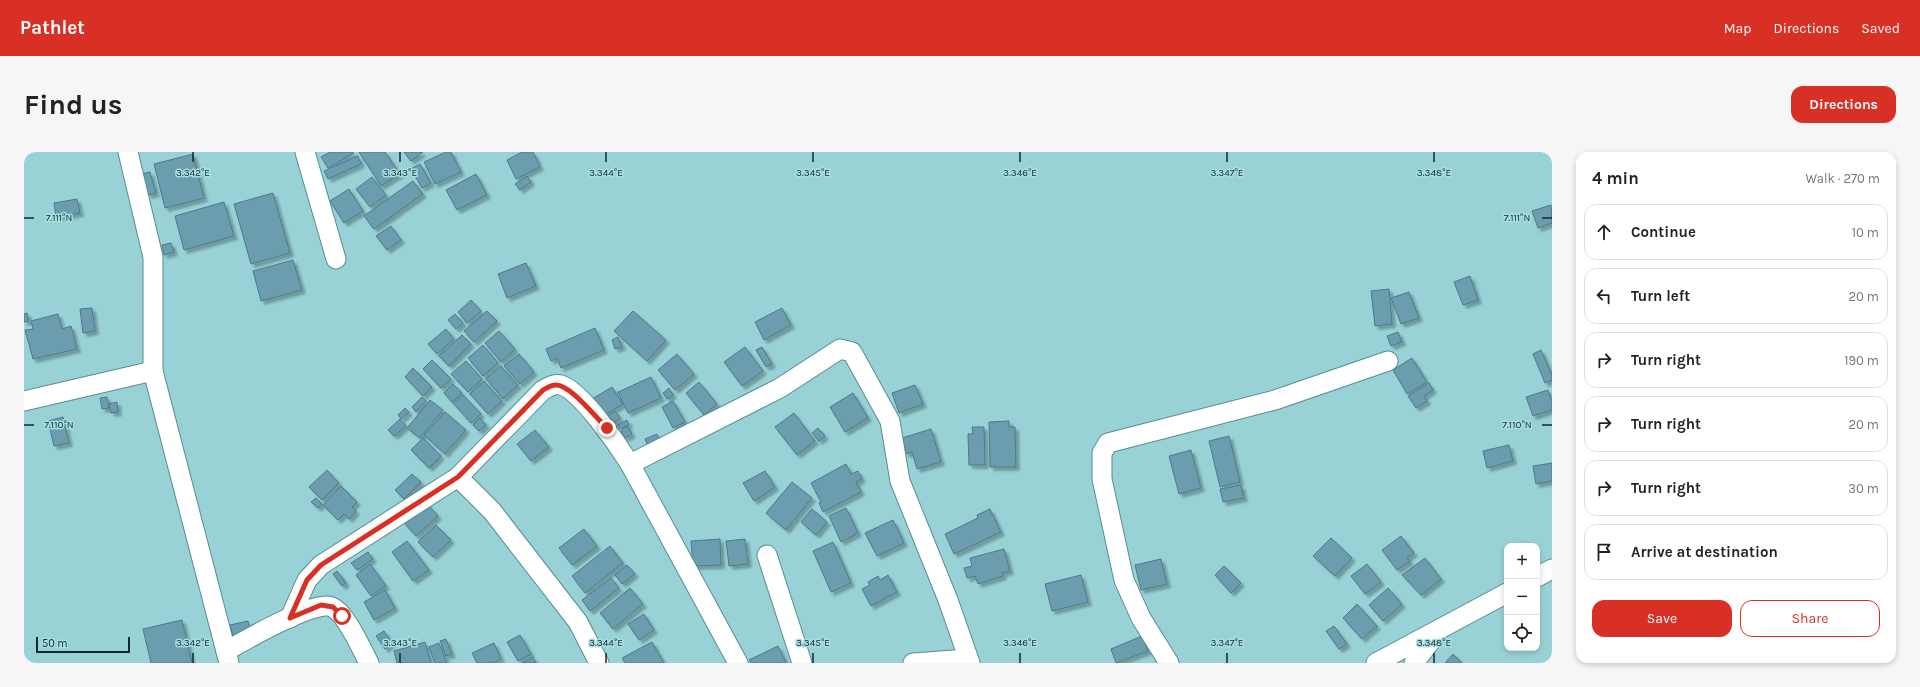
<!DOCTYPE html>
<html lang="en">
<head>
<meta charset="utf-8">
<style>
	body { margin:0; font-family:Karla,sans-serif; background:#f6f6f6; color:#222 }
	.controls { position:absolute; right:12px; bottom:12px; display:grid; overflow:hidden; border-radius:8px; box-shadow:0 2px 6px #0003 }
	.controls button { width:36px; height:36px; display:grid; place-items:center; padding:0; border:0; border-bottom:1px solid #e0e0e0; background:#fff; color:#222; font:20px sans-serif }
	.scale { position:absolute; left:12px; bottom:10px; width:94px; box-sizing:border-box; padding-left:4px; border:2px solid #132a2c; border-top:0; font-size:11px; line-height:14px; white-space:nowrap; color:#132a2c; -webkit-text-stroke:3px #a6dfe3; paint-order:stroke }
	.stop { position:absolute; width:12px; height:12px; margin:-9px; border:3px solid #d93025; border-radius:50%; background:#fff }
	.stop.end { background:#d93025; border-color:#fff; box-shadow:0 1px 4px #0008 }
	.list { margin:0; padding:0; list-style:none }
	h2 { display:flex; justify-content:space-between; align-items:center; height:52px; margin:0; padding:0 16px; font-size:17px }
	h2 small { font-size:13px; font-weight:400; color:#767676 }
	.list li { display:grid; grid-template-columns:26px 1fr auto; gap:12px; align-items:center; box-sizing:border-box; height:56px; margin:0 8px 8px; padding:0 8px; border:1px solid #e0e0e0; border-radius:12px }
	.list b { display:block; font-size:15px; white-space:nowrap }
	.list em { font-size:13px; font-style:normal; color:#767676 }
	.actions { display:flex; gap:8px; padding:12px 16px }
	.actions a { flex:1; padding:9px 0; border:1px solid #d93025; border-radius:12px; text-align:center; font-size:14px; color:#d93025 }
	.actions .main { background:#d93025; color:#fff }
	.icon { flex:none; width:22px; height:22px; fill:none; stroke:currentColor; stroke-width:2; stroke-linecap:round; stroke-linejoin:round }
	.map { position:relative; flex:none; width:1528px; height:511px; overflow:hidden; border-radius:12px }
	header { display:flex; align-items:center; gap:24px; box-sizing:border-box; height:56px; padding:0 20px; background:#d93025; color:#fff }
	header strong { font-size:19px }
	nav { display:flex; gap:22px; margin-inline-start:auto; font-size:14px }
	.intro { display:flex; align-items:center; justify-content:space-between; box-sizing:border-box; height:96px; padding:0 24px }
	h1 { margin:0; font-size:28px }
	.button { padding:10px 18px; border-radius:12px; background:#d93025; color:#fff; font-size:14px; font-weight:700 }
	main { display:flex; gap:24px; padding:0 24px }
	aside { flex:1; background:#fff; border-radius:12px; box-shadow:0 2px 6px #0003 }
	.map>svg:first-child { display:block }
	.building { fill:#6c9dae; stroke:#4a7a8b; filter:url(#shadow) }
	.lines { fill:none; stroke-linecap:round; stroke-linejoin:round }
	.minor-casing { stroke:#568d91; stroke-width:21 }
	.minor { stroke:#fff; stroke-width:19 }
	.route { stroke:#d93025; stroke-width:5 }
	.ticks { fill:none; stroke:#132a2c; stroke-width:1.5 }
	.ticks-label { font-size:10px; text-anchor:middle; fill:#132a2c; stroke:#a6dfe3; stroke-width:3; stroke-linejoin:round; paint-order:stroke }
</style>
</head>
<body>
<header>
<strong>Pathlet</strong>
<nav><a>Map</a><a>Directions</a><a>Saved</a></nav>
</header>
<div class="intro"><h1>Find us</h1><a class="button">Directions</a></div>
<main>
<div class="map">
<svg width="1528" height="511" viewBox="0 0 1528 511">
	<defs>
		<filter id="shadow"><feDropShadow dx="3.5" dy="3.5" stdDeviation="1" flood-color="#0004"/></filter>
	</defs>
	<rect width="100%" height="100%" fill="#99d2d6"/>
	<g class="building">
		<path d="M306 0H329L330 1 304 16 297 5Z"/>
		<path d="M335 0H361L376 22 357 34Z"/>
		<path d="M380 0H399L387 9Z"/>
		<path d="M422 0H427L437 20 411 32 400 10Z"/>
		<path d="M498 0H509L516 15 492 27 483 8Z"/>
		<path d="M169 2 180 46 141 56 130 12Z"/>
		<path d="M334 4 337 12 304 27 300 19Z"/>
		<path d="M396 12 407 31 398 36 387 17Z"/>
		<path d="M126 20 132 41 124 43 117 22Z"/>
		<path d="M452 22 463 43 433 58 422 38Z"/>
		<path d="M503 24 507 30 496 38 491 32Z"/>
		<path d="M348 25 362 43 346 55 332 37Z"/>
		<path d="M389 29 399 42 350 77 340 64Z"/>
		<path d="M325 37 339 59 320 71 306 49Z"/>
		<path d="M249 41 266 101 227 112 210 52Z"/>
		<path d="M53 47 56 61 32 65 30 51Z"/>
		<path d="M200 50 210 84 160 98 151 64Z"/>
		<path d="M1527 53 1528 71 1514 76 1508 59Z"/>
		<path d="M367 74 377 88 363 98 352 84Z"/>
		<path d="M147 91 150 100 140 103 138 93Z"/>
		<path d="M269 108 278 138 237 149 229 119Z"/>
		<path d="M502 111 512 134 483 146 474 122Z"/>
		<path d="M1446 124 1454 148 1439 153 1430 130Z"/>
		<path d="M1365 137 1368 172 1351 174 1347 139Z"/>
		<path d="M1385 140 1395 166 1377 172 1367 146Z"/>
		<path d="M447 148 457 159 443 171 434 160Z"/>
		<path d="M68 156 71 179 59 181 56 157Z"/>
		<path d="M758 156 767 173 740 188 731 170Z"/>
		<path d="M463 159 473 169 450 190 440 179Z"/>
		<path d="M609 159 642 188 623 209 590 179Z"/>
		<path d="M3 161 5 169 0 170V162Z"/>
		<path d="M34 162 38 177 47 174 53 197 9 207 1 178 9 177 7 169Z"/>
		<path d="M431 162 439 171 432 177 424 168Z"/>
		<path d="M571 176 580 198 537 216 533 206 527 209 522 197Z"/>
		<path d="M422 177 430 187 413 202 404 192Z"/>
		<path d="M475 179 491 197 477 210 461 191Z"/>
		<path d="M1374 180 1378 190 1367 194 1363 184Z"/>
		<path d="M438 183 447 192 425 214 415 204Z"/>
		<path d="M594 185 598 195 591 197 588 188Z"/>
		<path d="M459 193 474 211 459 224 444 206Z"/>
		<path d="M721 195 739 219 718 234 700 210Z"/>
		<path d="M738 195 748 212 742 215 732 198Z"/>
		<path d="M1517 198 1528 223V228L1521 231 1509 202Z"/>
		<path d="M495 202 510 220 496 232 480 214Z"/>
		<path d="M653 202 670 222 651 238 634 218Z"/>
		<path d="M1388 206 1403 230 1383 242 1369 218Z"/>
		<path d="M408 208 427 227 417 236 399 217Z"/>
		<path d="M442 209 458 227 444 240 427 222Z"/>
		<path d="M477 214 494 233 479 247 462 227Z"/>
		<path d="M389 216 408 235 399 244 381 225Z"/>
		<path d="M627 225 637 246 604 261 594 240Z"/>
		<path d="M460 229 478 249 464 262 446 242Z"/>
		<path d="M675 230 693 252 680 263 662 241Z"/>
		<path d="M1405 231 1409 238 1400 244 1403 249 1392 256 1384 244Z"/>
		<path d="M429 232 438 241 428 250 420 241Z"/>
		<path d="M891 233 899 252 875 261 868 241Z"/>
		<path d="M588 235 599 252 579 264 568 247Z"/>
		<path d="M645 236 649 243 643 247 639 241Z"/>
		<path d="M1524 238 1528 250V258L1509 264 1502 245Z"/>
		<path d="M829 241 844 266 821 280 806 255Z"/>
		<path d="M439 243 457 262 447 271 429 251Z"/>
		<path d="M83 245 85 256 78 257 76 246Z"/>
		<path d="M398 245 402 249 392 260 388 255Z"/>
		<path d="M406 248 419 258 396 286 383 276Z"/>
		<path d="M649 249 661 270 649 276 638 255Z"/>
		<path d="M93 250 94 260 87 261 85 252Z"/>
		<path d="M381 256 385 260 377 267 374 263Z"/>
		<path d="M591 259 596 266 588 272 583 264Z"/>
		<path d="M421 260 442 278 421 302 400 283Z"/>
		<path d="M770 261 791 289 773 303 751 275Z"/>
		<path d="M39 265 45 291 30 294 24 269Z"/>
		<path d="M456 266 462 273 455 279 449 273Z"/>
		<path d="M376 267 382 274 370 284 364 278Z"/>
		<path d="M603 268 605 273 596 277 594 273Z"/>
		<path d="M985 269V275H991L992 315H966L965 270Z"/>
		<path d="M603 274 608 282 601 286 597 279Z"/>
		<path d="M948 275H960L961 313H945L944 282H949Z"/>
		<path d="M794 276 801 284 795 289 788 281Z"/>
		<path d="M907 277 917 310 893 317 888 300 882 302 878 286Z"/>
		<path d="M511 278 525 295 507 309 493 292Z"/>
		<path d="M633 282 636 288 624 294 621 287Z"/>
		<path d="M1205 284 1216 330 1196 335 1185 289Z"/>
		<path d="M399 286 417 304 405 316 387 298Z"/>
		<path d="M1485 293 1489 309 1463 316 1459 299Z"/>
		<path d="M1167 298 1177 336 1155 342 1145 304Z"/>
		<path d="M1528 311V329L1512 332 1509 314Z"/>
		<path d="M822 312 827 322 834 319 838 327 832 330 837 340 799 360 795 351 797 350 787 331Z"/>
		<path d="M303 318 315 331 298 348 285 335Z"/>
		<path d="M741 319 751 335 730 349 719 331Z"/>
		<path d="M388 322 397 330 380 347 371 338Z"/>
		<path d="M768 330 788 346 762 378 742 361Z"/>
		<path d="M1217 333 1220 346 1199 350 1196 337Z"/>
		<path d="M317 334 333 350 328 355 332 359 325 367 320 362 314 368 299 353Z"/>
		<path d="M292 346 298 352 294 356 287 350Z"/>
		<path d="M403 352 414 364 392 384 380 371Z"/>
		<path d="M822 356 834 381 817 390 805 364Z"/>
		<path d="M788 357 803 370 792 383 777 370Z"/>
		<path d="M966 357 977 380 930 402 921 382 954 366 953 363Z"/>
		<path d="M869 368 880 391 853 404 841 381Z"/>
		<path d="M412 373 427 388 409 405 394 390Z"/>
		<path d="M560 377 573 394 548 413 535 396Z"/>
		<path d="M1377 384 1390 401 1383 406 1386 409 1373 418 1358 398Z"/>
		<path d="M1307 386 1328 406 1311 424 1289 404Z"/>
		<path d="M696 387 697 413 669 414 667 389Z"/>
		<path d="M721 387 724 412 705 414 702 389Z"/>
		<path d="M383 389 405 418 389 429 368 400Z"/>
		<path d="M809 390 827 431 807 440 789 399Z"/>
		<path d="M586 394 599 411 561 441 548 424Z"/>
		<path d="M980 397 986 419 978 421 979 424 954 432 951 424 943 426 940 416 948 414 946 406Z"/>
		<path d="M344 400 349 407 333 418 327 411Z"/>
		<path d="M1401 406 1417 427 1397 443 1378 423Z"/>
		<path d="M1137 407 1143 432 1117 438 1111 413Z"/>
		<path d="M346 412 362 434 347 444 332 423Z"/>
		<path d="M1343 412 1357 430 1341 442 1327 424Z"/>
		<path d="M603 413 611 422 598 432 591 423Z"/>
		<path d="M1200 414 1217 431 1207 441 1191 423Z"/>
		<path d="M313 419 322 431 318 434 309 422Z"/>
		<path d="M864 423 873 440 847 454 838 437 846 433 844 430 854 424 856 428Z"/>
		<path d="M1057 423 1064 450 1028 459 1021 432Z"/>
		<path d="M587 426 595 436 566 459 558 448Z"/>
		<path d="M606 436 619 452 589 477 576 461Z"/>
		<path d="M1364 436 1378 452 1359 469 1345 453Z"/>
		<path d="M361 438 371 456 350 468 340 450Z"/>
		<path d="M1333 452 1353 474 1338 487 1319 466Z"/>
		<path d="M620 462 630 478 615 488 604 472Z"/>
		<path d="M158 468 168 511H127L119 477Z"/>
		<path d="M224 469 227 484 210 488 206 473Z"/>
		<path d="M1310 474 1323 492 1315 497 1302 479Z"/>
		<path d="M360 479 368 491 361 497 352 484Z"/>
		<path d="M496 483 507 502 494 509 483 490Z"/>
		<path d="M1118 484 1124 499 1092 511 1087 497Z"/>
		<path d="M422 487 428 502 422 504 416 489Z"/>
		<path d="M401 490 407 511H373L370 499Z"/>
		<path d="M628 490 640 511H601L598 506Z"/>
		<path d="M415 491 423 511H411L405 495Z"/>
		<path d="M470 491 477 507 469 511H453L448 501Z"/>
		<path d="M754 494 762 511H727L725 508Z"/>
		<path d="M1429 502 1438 511H1421Z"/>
		<path d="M509 505 512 511H498Z"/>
	</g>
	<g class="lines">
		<defs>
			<g id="minor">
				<path d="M104 0 129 105V219L205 511"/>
				<path d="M281 0 312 107"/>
				<path d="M0 249 129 219"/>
				<path d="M606 312 714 511"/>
				<path d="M434 325 468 359 554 470 575 511"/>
				<path d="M743 403 778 511"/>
				<path d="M1513 425 1528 417"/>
				<path d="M266 466 283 428 297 413 434 325 519 238C525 235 530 231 537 233 557 239 594 293 606 312L756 236 816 197 828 200 866 269 876 329 924 448 946 511"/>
				<path d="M202 499C220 489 292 447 308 455 322 461 338 498 345 511"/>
				<path d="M889 511 944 507"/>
				<path d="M1145 511 1117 466 1100 428 1078 327V301L1084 291 1251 248 1364 209"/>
				<path d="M1352 511 1483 441"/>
				<path d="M1390 511 1412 482"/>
			</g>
		</defs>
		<use href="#minor" class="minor-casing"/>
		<use href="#minor" class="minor"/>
	</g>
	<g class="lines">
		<path class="route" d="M318 464 309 455 297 453 266 466 283 428 297 413 434 325 519 238C523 236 527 233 531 233 545 231 572 266 583 276"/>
	</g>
	<path class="ticks" d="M169 0V10M376 0V10M582 0V10M789 0V10M996 0V10M1203 0V10M1410 0V10M0 66H10M1518 66H1528M0 273H10M1518 273H1528M169 501V511M376 501V511M582 501V511M789 501V511M996 501V511M1203 501V511M1410 501V511"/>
	<g class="ticks-label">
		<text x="169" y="24">3.342°E</text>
		<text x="376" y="24">3.343°E</text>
		<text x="582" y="24">3.344°E</text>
		<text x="789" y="24">3.345°E</text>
		<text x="996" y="24">3.346°E</text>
		<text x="1203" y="24">3.347°E</text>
		<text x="1410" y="24">3.348°E</text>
		<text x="35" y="69">7.111°N</text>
		<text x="1493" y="69">7.111°N</text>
		<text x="35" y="276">7.110°N</text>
		<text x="1493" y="276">7.110°N</text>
		<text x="169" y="494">3.342°E</text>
		<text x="376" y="494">3.343°E</text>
		<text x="582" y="494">3.344°E</text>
		<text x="789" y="494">3.345°E</text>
		<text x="996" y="494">3.346°E</text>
		<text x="1203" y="494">3.347°E</text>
		<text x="1410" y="494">3.348°E</text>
	</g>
</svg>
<div class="controls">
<button>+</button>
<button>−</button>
<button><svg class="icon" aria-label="locate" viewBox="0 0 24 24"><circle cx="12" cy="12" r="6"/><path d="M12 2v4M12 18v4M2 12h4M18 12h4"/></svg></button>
</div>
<div class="scale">50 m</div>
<div class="stop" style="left:318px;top:464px"></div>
<div class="stop end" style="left:583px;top:276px"></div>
</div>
<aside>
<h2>4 min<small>Walk · 270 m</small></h2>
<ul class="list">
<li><svg class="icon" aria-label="ahead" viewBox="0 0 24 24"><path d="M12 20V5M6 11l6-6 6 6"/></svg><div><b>Continue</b></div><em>10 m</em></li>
<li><svg class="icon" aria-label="left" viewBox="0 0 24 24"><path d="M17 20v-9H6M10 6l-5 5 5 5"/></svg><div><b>Turn left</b></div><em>20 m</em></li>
<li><svg class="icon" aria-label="right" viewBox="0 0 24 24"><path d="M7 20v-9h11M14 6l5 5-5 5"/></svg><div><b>Turn right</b></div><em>190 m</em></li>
<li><svg class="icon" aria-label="right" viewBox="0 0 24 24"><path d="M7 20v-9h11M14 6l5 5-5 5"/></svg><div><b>Turn right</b></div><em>20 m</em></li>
<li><svg class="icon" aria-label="right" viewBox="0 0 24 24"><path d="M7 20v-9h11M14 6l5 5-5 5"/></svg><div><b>Turn right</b></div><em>30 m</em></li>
<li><svg class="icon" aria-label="arrive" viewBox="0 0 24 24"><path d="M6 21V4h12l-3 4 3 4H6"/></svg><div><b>Arrive at destination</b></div></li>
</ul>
<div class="actions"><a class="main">Save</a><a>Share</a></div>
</aside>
</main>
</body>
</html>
